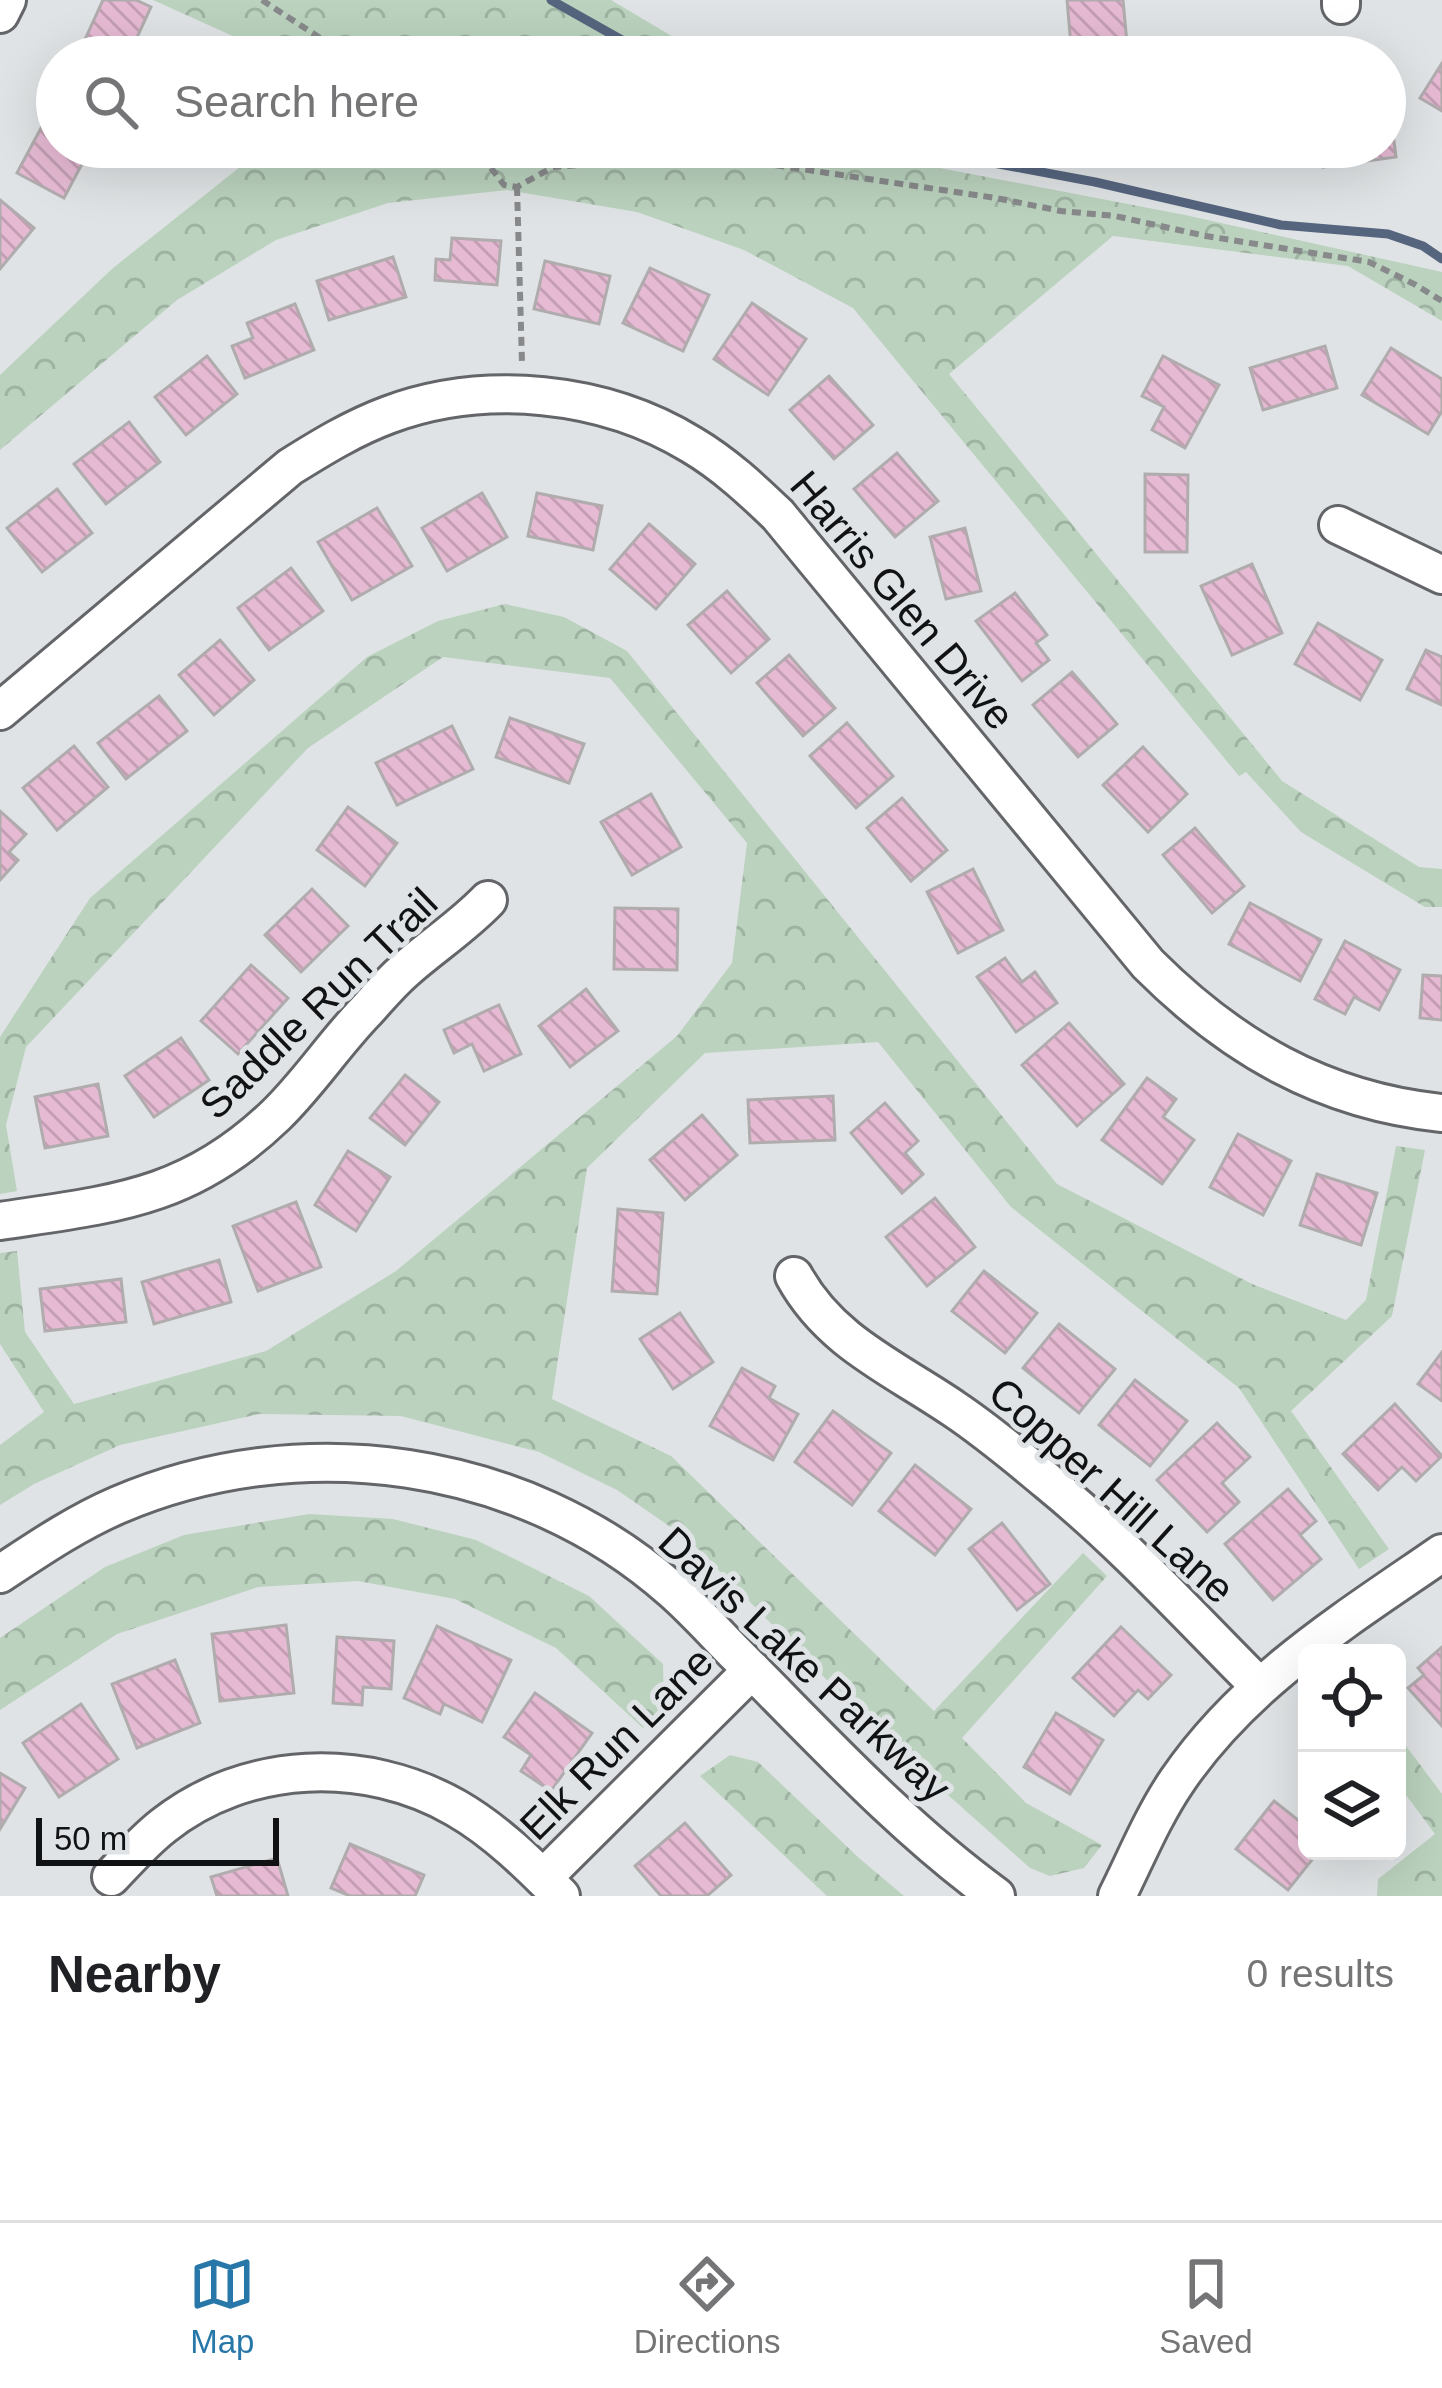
<!DOCTYPE html>
<html lang="en">
<head>
<meta charset="utf-8">
<style>
	body { margin:0; font-family:Arial,sans-serif; background:#f2f2f2; color:#202124 }
	.controls { position:absolute; right:36px; bottom:36px; display:grid; overflow:hidden; border-radius:18px; box-shadow:0 12px 48px #0002 }
	.controls button { width:108px; height:108px; display:grid; place-items:center; padding:0; border:0; border-bottom:3px solid #e0e0e0; background:#fff; color:#202124; font:60px sans-serif }
	.scale { position:absolute; left:36px; bottom:30px; width:243px; box-sizing:border-box; padding-left:12px; border:6px solid #111213; border-top:0; font-size:33px; line-height:42px; white-space:nowrap; color:#111213; -webkit-text-stroke:9px #e0e3e5; paint-order:stroke }
	.list { margin:0; padding:0; list-style:none }
	h2 { display:flex; justify-content:space-between; align-items:center; height:156px; margin:0; padding:0 48px; font-size:51px }
	h2 small { font-size:39px; font-weight:400; color:#757577 }
	.icon { flex:none; width:66px; height:66px; fill:none; stroke:currentColor; stroke-width:2; stroke-linecap:round; stroke-linejoin:round }
	.map { position:relative; flex:none; width:1442px; height:1896px; overflow:hidden }
	.search { position:absolute; background:#fff; box-shadow:0 12px 48px #0002; left:36px; right:36px; top:36px; height:132px; display:flex; align-items:center; gap:30px; box-sizing:border-box; padding:0 42px; border-radius:66px; color:#757577; font-size:45px }
	.sheet { height:324px; background:#fff }
	nav { display:flex; justify-content:space-around; align-items:center; box-sizing:border-box; height:168px; border-top:3px solid #e0e0e0; background:#fff; font-size:33px; color:#757577 }
	nav a { display:grid; justify-items:center; gap:6px }
	nav .on { color:#2777a9 }
	.map>svg:first-child { display:block }
	.forest { fill:url(#forest-crowns) }
	.lines { fill:none; stroke-linecap:round; stroke-linejoin:round }
	.stream { stroke:#56657e; stroke-width:9 }
	.building { fill:url(#building-back-hatch); stroke:#b0acae; stroke-width:3 }
	.minor-casing { stroke:#636568; stroke-width:42 }
	.path { stroke:#87898a; stroke-width:6; stroke-dasharray:9 6; stroke-linecap:butt }
	.minor { stroke:#fff; stroke-width:36 }
	.labels { text-anchor:middle; stroke-width:10; stroke-linejoin:round; paint-order:stroke }
	.street-label { font-size:42px; fill:#111213; stroke:#e0e3e5 }
</style>
</head>
<body>
<div class="map">
<svg width="1442" height="1896" viewBox="0 0 1442 1896">
	<defs>
		<pattern id="forest-crowns" width="20" height="18" patternUnits="userSpaceOnUse" patternTransform="scale(3)"><rect width="20" height="18" fill="#bad2be"/><path d="M2 6a3 3 0 1 1 6 0M12 15a3 3 0 1 1 6 0" fill="none" stroke="#9fb3a2"/></pattern>
		<pattern id="building-back-hatch" width="6" height="6" patternUnits="userSpaceOnUse" patternTransform="scale(3)"><rect width="6" height="6" fill="#e6bad3"/><path d="M-1 5l2 2M0 0l6 6M5-1l2 2" fill="none" stroke="#c49fb4"/></pattern>
	</defs>
	<rect width="100%" height="100%" fill="#e0e3e5"/>
	<g class="forest">
		<path d="M153 0H611L707 57H279Z"/>
		<path d="M265 147H859L872 155 1185 215 1442 272V321L1348 266 1113 236 949 374 1282 781 1419 867 1442 869V907H1425L1301 832 1246 772 1239 776 853 308 744 250 637 212 507 190 388 203 276 240 177 300 0 450V375L113 268Z"/>
		<path d="M505 604 564 617 627 651 1057 1184 1252 1284 1346 1320 1366 1300 1396 1146 1425 1150 1392 1316 1291 1411 1389 1549 1359 1569 1239 1388 1011 1207 878 1042 705 1053 587 1168 552 1399 671 1456 934 1711 1083 1553 1107 1576 962 1738 1026 1803 1102 1845 1084 1868 1050 1876 1030 1868 883 1737 688 1539 617 1490 539 1452 401 1416 259 1414 120 1445 34 1484 0 1505V1445L44 1412 0 1344V1253L17 1251 25 1332 74 1404 266 1351 396 1271 677 1036 732 963 747 843 610 678 443 657 308 748 26 1047 6 1125 17 1191 0 1194V1037L90 898 367 657 438 621Z"/>
		<path d="M309 1514 393 1519 476 1540 589 1596 663 1664 664 1704 643 1728 556 1648 455 1599 358 1581 258 1587 117 1634 0 1710V1638L105 1567 184 1535Z"/>
		<path d="M1397 1734 1442 1794V1896H1377L1378 1879 1435 1834 1397 1783Z"/>
		<path d="M730 1755 758 1762 859 1858 904 1896H827L700 1776Z"/>
	</g>
	<g class="lines">
		<g class="stream">
			<path d="M551 0 652 57"/>
			<path d="M908 147 1095 182 1281 225 1388 234 1423 246 1442 259"/>
		</g>
	</g>
	<g class="building">
		<path d="M103 0H136L151 7 128 57H77Z"/>
		<path d="M1067 0H1123L1128 54 1072 57Z"/>
		<path d="M1442 63V111L1420 98Z"/>
		<path d="M1388 94 1396 157 1323 167 1320 147H1385V95Z"/>
		<path d="M56 100 57 147H91L64 198 17 173Z"/>
		<path d="M0 200 34 228 0 269Z"/>
		<path d="M452 238 501 241 497 285 435 280 436 259 450 260Z"/>
		<path d="M393 257 406 297 329 320 317 281Z"/>
		<path d="M545 261 610 276 599 324 534 309Z"/>
		<path d="M650 268 709 295 683 351 623 323Z"/>
		<path d="M752 303 806 339 768 395 714 359Z"/>
		<path d="M295 304 314 350 245 378 232 346 253 338 247 323Z"/>
		<path d="M1325 346 1337 388 1263 410 1250 368Z"/>
		<path d="M1391 348 1442 379V411L1428 434 1362 395Z"/>
		<path d="M207 356 237 394 186 435 155 397Z"/>
		<path d="M1163 356 1219 385 1185 448 1152 430 1164 407 1142 396Z"/>
		<path d="M829 376 873 425 834 459 790 410Z"/>
		<path d="M129 422 160 462 106 504 74 464Z"/>
		<path d="M897 453 938 501 895 537 854 489Z"/>
		<path d="M1145 474 1188 475 1187 552H1145Z"/>
		<path d="M57 489 92 533 42 572 7 528Z"/>
		<path d="M482 493 507 537 447 571 422 528Z"/>
		<path d="M537 493 602 506 593 550 528 536Z"/>
		<path d="M377 508 412 566 352 600 318 542Z"/>
		<path d="M649 524 695 564 656 609 610 569Z"/>
		<path d="M965 528 981 591 946 599 930 537Z"/>
		<path d="M1252 564 1282 633 1232 655 1201 586Z"/>
		<path d="M291 568 323 611 269 650 238 608Z"/>
		<path d="M727 591 769 639 731 673 688 625Z"/>
		<path d="M1015 593 1047 635 1036 643 1049 660 1022 681 976 621Z"/>
		<path d="M1318 623 1382 660 1360 700 1295 664Z"/>
		<path d="M220 640 254 680 214 715 179 675Z"/>
		<path d="M1426 650 1442 657V705L1407 689Z"/>
		<path d="M789 655 835 708 803 736 757 683Z"/>
		<path d="M1072 672 1117 724 1078 757 1033 705Z"/>
		<path d="M159 696 187 731 126 779 98 743Z"/>
		<path d="M510 718 584 744 569 783 496 757Z"/>
		<path d="M847 723 893 776 856 808 810 756Z"/>
		<path d="M452 726 473 769 397 805 376 763Z"/>
		<path d="M74 746 108 787 57 830 23 788Z"/>
		<path d="M1143 747 1187 794 1148 832 1103 785Z"/>
		<path d="M651 794 681 847 632 875 601 822Z"/>
		<path d="M902 798 947 850 911 881 867 828Z"/>
		<path d="M348 807 397 843 365 886 317 850Z"/>
		<path d="M0 811 26 834 9 852 18 860 0 880Z"/>
		<path d="M1195 828 1244 886 1212 913 1163 855Z"/>
		<path d="M973 869 1003 930 958 953 927 892Z"/>
		<path d="M312 889 348 926 301 972 265 935Z"/>
		<path d="M1250 903 1321 940 1300 981 1229 944Z"/>
		<path d="M615 908 678 909 677 970 614 969Z"/>
		<path d="M1345 941 1400 970 1379 1010 1354 997 1345 1014 1315 999Z"/>
		<path d="M1005 958 1022 982 1035 972 1057 1003 1016 1032 977 977Z"/>
		<path d="M251 965 288 998 238 1054 201 1021Z"/>
		<path d="M1423 975 1442 976V1020L1420 1018Z"/>
		<path d="M586 989 618 1031 570 1067 539 1026Z"/>
		<path d="M499 1005 521 1054 484 1071 472 1044 454 1053 444 1030Z"/>
		<path d="M1069 1023 1124 1084 1077 1126 1022 1065Z"/>
		<path d="M181 1038 209 1080 154 1117 125 1076Z"/>
		<path d="M405 1075 439 1102 405 1145 370 1118Z"/>
		<path d="M1147 1078 1176 1099 1163 1117 1194 1140 1162 1184 1102 1140Z"/>
		<path d="M98 1084 108 1136 45 1148 35 1097Z"/>
		<path d="M833 1096 835 1140 750 1143 748 1100Z"/>
		<path d="M885 1103 918 1141 905 1153 923 1174 902 1193 851 1133Z"/>
		<path d="M702 1115 737 1155 685 1200 650 1160Z"/>
		<path d="M1238 1134 1291 1161 1263 1215 1210 1187Z"/>
		<path d="M348 1151 390 1177 356 1231 315 1205Z"/>
		<path d="M1317 1174 1377 1193 1361 1245 1300 1225Z"/>
		<path d="M935 1198 975 1247 927 1286 886 1237Z"/>
		<path d="M296 1202 321 1267 258 1291 233 1226Z"/>
		<path d="M618 1209 663 1213 657 1294 612 1291Z"/>
		<path d="M219 1260 231 1302 154 1324 142 1282Z"/>
		<path d="M984 1271 1037 1313 1005 1353 952 1311Z"/>
		<path d="M121 1279 126 1322 45 1331 40 1289Z"/>
		<path d="M680 1313 713 1362 673 1389 640 1339Z"/>
		<path d="M1059 1324 1115 1369 1079 1413 1023 1368Z"/>
		<path d="M1442 1352V1401L1418 1384Z"/>
		<path d="M742 1368 775 1386 769 1398 798 1414 773 1460 710 1426Z"/>
		<path d="M1135 1380 1187 1421 1150 1466 1099 1425Z"/>
		<path d="M1395 1404 1442 1456 1416 1481 1402 1467 1378 1490 1343 1454Z"/>
		<path d="M833 1411 891 1453 852 1505 795 1462Z"/>
		<path d="M1217 1423 1250 1457 1222 1483 1239 1502 1207 1532 1157 1480Z"/>
		<path d="M915 1465 971 1509 935 1555 879 1511Z"/>
		<path d="M1288 1489 1316 1521 1300 1535 1321 1559 1273 1600 1225 1544Z"/>
		<path d="M1002 1523 1050 1584 1017 1610 969 1549Z"/>
		<path d="M286 1625 294 1693 220 1701 212 1634Z"/>
		<path d="M437 1626 511 1660 482 1722 444 1704 440 1714 404 1698Z"/>
		<path d="M1121 1627 1171 1675 1148 1699 1138 1690 1114 1716 1073 1678Z"/>
		<path d="M337 1637 394 1641 391 1689 363 1687 362 1705 333 1703Z"/>
		<path d="M1442 1647V1726L1408 1688 1424 1675 1418 1668Z"/>
		<path d="M175 1660 200 1723 137 1748 112 1684Z"/>
		<path d="M535 1693 592 1733 551 1791 521 1771 531 1755 504 1737Z"/>
		<path d="M81 1704 118 1759 59 1797 23 1743Z"/>
		<path d="M1056 1713 1103 1740 1070 1794 1024 1767Z"/>
		<path d="M0 1773 25 1788 0 1829Z"/>
		<path d="M1274 1801 1307 1827V1851H1319L1288 1890 1236 1849Z"/>
		<path d="M685 1823 731 1875 707 1896H661L635 1866Z"/>
		<path d="M350 1844 424 1875 415 1896H350L331 1888Z"/>
		<path d="M277 1858 288 1896H217L211 1877Z"/>
	</g>
	<g class="lines">
		<defs>
			<g id="minor">
				<path d="M1341 5V0"/>
				<path d="M0 14 7 0"/>
				<path d="M1338 525 1442 575"/>
				<path d="M0 711 290 467C322 447 353 428 388 415 485 379 604 391 692 445 724 464 751 489 778 515L1148 964C1231 1047 1323 1101 1442 1113"/>
				<path d="M0 1221C113 1204 189 1199 276 1115 309 1083 334 1044 366 1011 378 998 390 983 404 971 432 946 462 927 488 900"/>
				<path d="M794 1276C830 1342 894 1368 954 1409 987 1431 1018 1457 1048 1482 1124 1544 1190 1617 1259 1686"/>
				<path d="M0 1574C38 1549 76 1523 118 1505 300 1427 523 1458 672 1590 695 1610 715 1633 737 1655 820 1738 900 1826 996 1896"/>
				<path d="M111 1877C127 1860 144 1841 163 1826 246 1760 365 1756 456 1808 496 1831 529 1864 561 1896"/>
				<path d="M543 1878 752 1670"/>
				<path d="M1117 1896C1136 1858 1153 1816 1177 1781 1244 1682 1345 1620 1442 1553"/>
			</g>
		</defs>
		<use href="#minor" class="minor-casing"/>
		<g class="path">
			<path d="M262 0 349 57"/>
			<path d="M470 147 482 156 504 185 517 187 553 167 720 155 739 156 774 165 996 198 1061 211 1115 216 1206 236 1369 262 1416 285 1442 301"/>
			<path d="M517 187 522 363"/>
		</g>
		<use href="#minor" class="minor"/>
	</g>
	<g class="labels">
		<g class="street-label">
			<text transform="translate(903 600) rotate(50)" y="15">Harris Glen Drive</text>
			<text transform="translate(318 1003) rotate(-44)" y="15">Saddle Run Trail</text>
			<text transform="translate(1112 1490) rotate(42)" y="15">Copper Hill Lane</text>
			<text transform="translate(805 1664) rotate(43)" y="15">Davis Lake Parkway</text>
			<text transform="translate(616 1743) rotate(-45)" y="15">Elk Run Lane</text>
		</g>
	</g>
</svg>
<div class="controls">
<button><svg class="icon" aria-label="locate" viewBox="0 0 24 24"><circle cx="12" cy="12" r="6"/><path d="M12 2v4M12 18v4M2 12h4M18 12h4"/></svg></button>
<button><svg class="icon" aria-label="layers" viewBox="0 0 24 24"><path d="M12 4l9 5-9 5-9-5zM3 14l9 5 9-5"/></svg></button>
</div>
<div class="scale">50 m</div>
<div class="search"><svg class="icon" aria-label="search" viewBox="0 0 24 24"><circle cx="10" cy="10" r="6"/><path d="M15 15l6 6"/></svg>Search here</div>
</div>
<section class="sheet">
<h2>Nearby<small>0 results</small></h2>
<ul class="list">
</ul>
</section>
<nav>
<a class="on"><svg class="icon" aria-label="map" viewBox="0 0 24 24"><path d="M3 6l6-2 6 2 6-2v14l-6 2-6-2-6 2zM9 4v14M15 6v14"/></svg>Map</a>
<a><svg class="icon" aria-label="directions" viewBox="0 0 24 24"><path d="M12 3l9 9-9 9-9-9zM9 14v-3h6M13 9l2 2-2 2"/></svg>Directions</a>
<a><svg class="icon" aria-label="saved" viewBox="0 0 24 24"><path d="M7 4h10v16l-5-4-5 4z"/></svg>Saved</a>
</nav>
</body>
</html>
